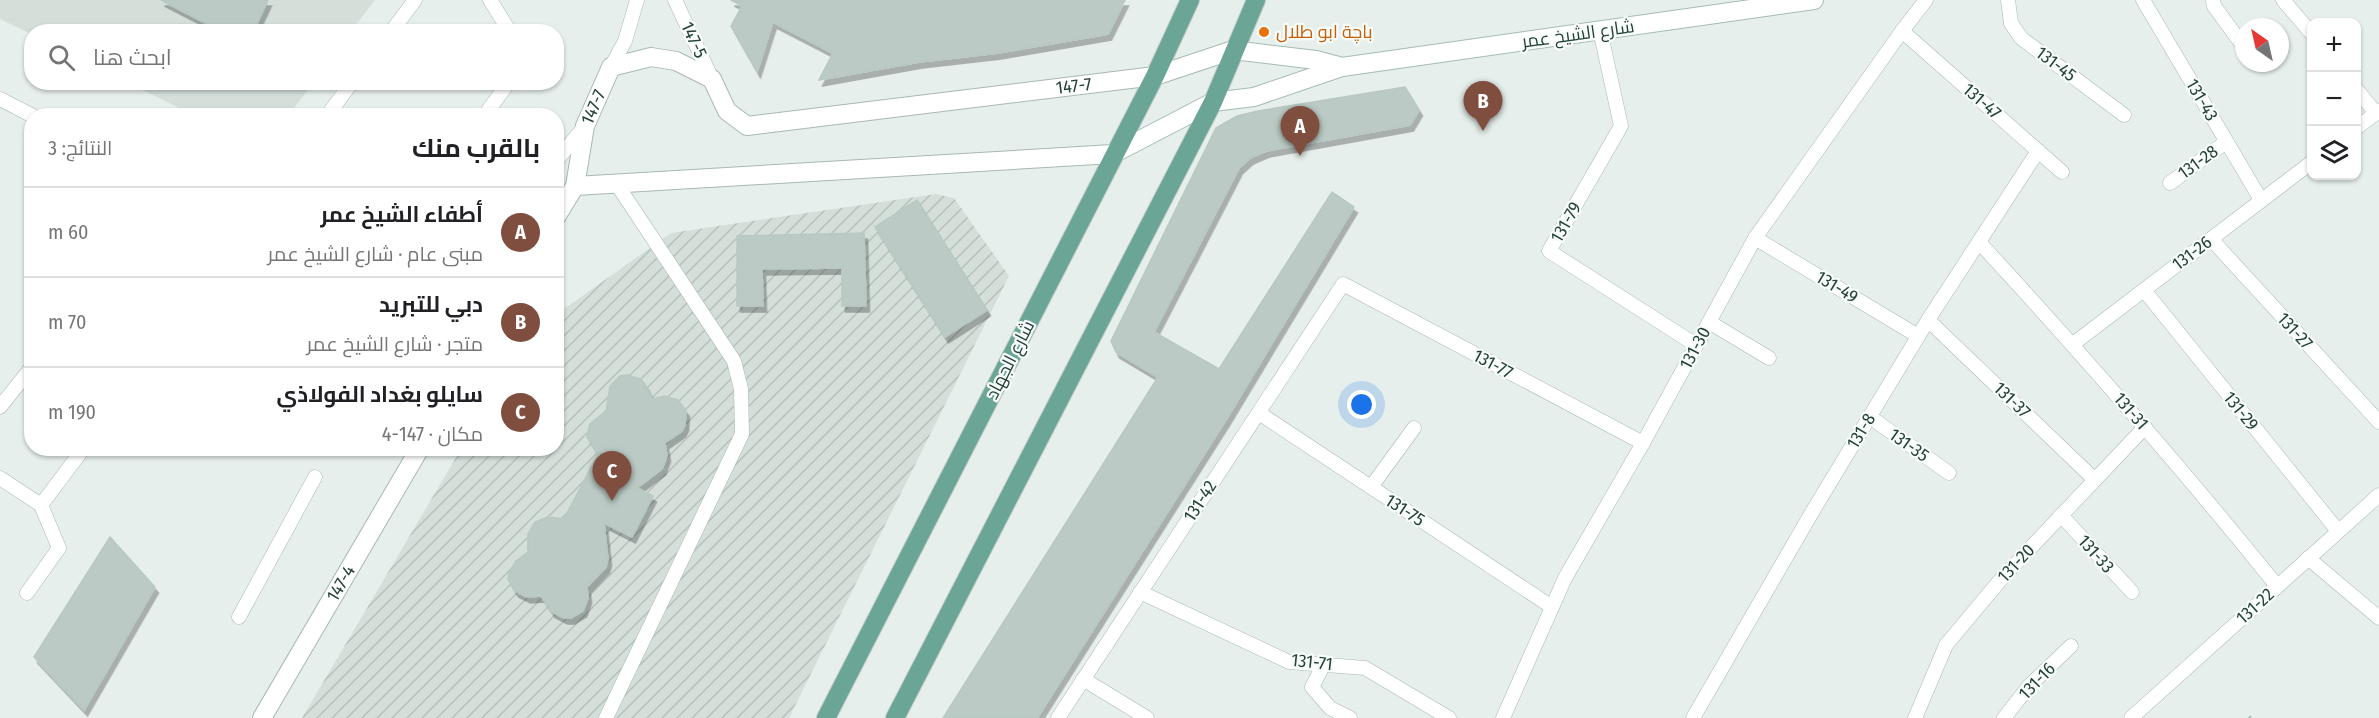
<!DOCTYPE html>
<html lang="ar">
<head>
<meta charset="utf-8">
<style>
	body { margin:0; font-family:"Fira Sans Condensed",Cairo,sans-serif; background:#f2f2f2; color:#202124; direction:rtl }
	.controls { position:absolute; right:18px; top:18px; display:grid; overflow:hidden; border-radius:12px; box-shadow:0 2px 4px #0004 }
	.controls button { width:54px; height:54px; display:grid; place-items:center; padding:0; border:0; border-bottom:2px solid #e0e0e0; background:#fff; color:#202124; font:30px sans-serif }
	.compass { position:absolute; left:2235px; top:18px; width:54px; height:54px; border-radius:50%; background:#fff; box-shadow:0 2px 4px #0004; rotate:326deg }
	.you { position:absolute; left:1362px; top:405px; width:21px; height:21px; margin:-15px; border:4px solid #fff; border-radius:50%; background:#1a73e8; box-shadow:0 0 0 9px #1a73e833 }
	.badge { display:grid; place-items:center; width:39px; height:39px; border-radius:50%; background:#7f4e3f; color:#fff; font-size:20px; font-weight:700 }
	.pin { position:absolute; translate:-50% -50px; filter:drop-shadow(0 2px 3px #0008) }
	.pin::after { content:''; position:absolute; top:32px; width:21px; height:18px; background:inherit; clip-path:polygon(0 0,100% 0,50% 100%) }
	.list { margin:0; padding:0; list-style:none }
	h2 { display:flex; justify-content:space-between; align-items:center; height:78px; margin:0; padding:0 24px; font-size:26px }
	h2 small { font-size:20px; font-weight:400; color:#757577 }
	.list li { display:grid; grid-template-columns:39px 1fr auto; gap:18px; align-items:center; box-sizing:border-box; height:90px; padding:0 24px; border-top:2px solid #e0e0e0 }
	.list b { display:block; font-size:22px; white-space:nowrap }
	.list p { margin:0; font-size:20px; white-space:nowrap; color:#757577 }
	.list em { font-size:20px; font-style:normal; color:#757577 }
	.icon { flex:none; width:33px; height:33px; fill:none; stroke:currentColor; stroke-width:2; stroke-linecap:round; stroke-linejoin:round }
	.map { position:relative; flex:none; width:2379px; height:718px; overflow:hidden; direction:ltr }
	.search { position:absolute; background:#fff; box-shadow:0 2px 4px #0004; left:24px; top:24px; width:540px; height:66px; display:flex; align-items:center; gap:15px; box-sizing:border-box; padding:0 21px; border-radius:24px; color:#757577; font-size:22px }
	.panel { position:absolute; background:#fff; box-shadow:0 2px 4px #0004; left:24px; top:108px; width:540px; height:348px; border-radius:24px; direction:rtl }
	.map>svg:first-child { display:block }
	.built { fill:#d4dfda }
	.industrial { fill:url(#industrial-furrows) }
	.building { fill:#bbcac4; stroke:#b8c9c2; stroke-width:1.5; filter:url(#shadow) }
	.lines { fill:none; stroke-linecap:round; stroke-linejoin:round }
	.lane-casing { stroke:#a8b8b2; stroke-width:15 }
	.street-casing { stroke:#a8b8b2; stroke-width:20 }
	.secondary-casing { stroke:#a4bbb3; stroke-width:20 }
	.primary-casing { stroke:#c2cac8; stroke-width:20 }
	.path { stroke:#86b3a5; stroke-width:4; stroke-dasharray:3 4.5; stroke-linecap:butt }
	.lane { stroke:#fff; stroke-width:14 }
	.street { stroke:#fff; stroke-width:18 }
	.secondary { stroke:#fff; stroke-width:18 }
	.primary { stroke:#6aa596; stroke-width:18 }
	.food-dot { fill:#e8710a; stroke:#f7fbf9; stroke-width:2 }
	.labels { text-anchor:middle; stroke-width:4.5; stroke-linejoin:round; paint-order:stroke }
	.food-label { font-size:18px; fill:#c56008; stroke:#f7fbf9; text-anchor:start }
	.street-label { font-size:18px; fill:#24423a; stroke:#f7fbf9 }
</style>
</head>
<body>
<div class="map">
<svg width="2379" height="718" viewBox="0 0 2379 718">
	<defs>
		<pattern id="industrial-furrows" width="10" height="10" patternUnits="userSpaceOnUse" patternTransform="scale(1.5)"><rect width="10" height="10" fill="#d4dfda"/><path d="M-1 1l2-2M0 10L10 0M9 11l2-2" fill="none" stroke="#b6c1bc"/></pattern>
		<filter id="shadow"><feDropShadow dx="3.5" dy="6" stdDeviation="0" flood-color="#0004"/></filter>
	</defs>
	<rect width="100%" height="100%" fill="#e6efeb"/>
	<g class="built">
		<path d="M0 0H375L351 31 32 32 31 34 0 19Z"/>
		<path d="M128 83H313L288 116 194 115Z"/>
	</g>
	<path class="industrial" d="M936 194 954 198 1009 276 789 718H302L461 449 556 448 557 314 671 233Z"/>
	<g class="building">
		<path d="M161 0H268L253 32H223Z"/>
		<path d="M731 0H1125L1108 34 998 53 919 62 819 80 833 53 773 22 757 72 731 26 742 6Z"/>
		<path d="M1405 87 1419 110 1410 125 1266 151 1250 158 1239 168 1154 332 1219 369 1332 192 1354 207 1227 418 1037 718H943L1158 377 1116 352 1111 341 1216 128 1237 116 1258 111Z"/>
		<path d="M917 200 987 310 945 337 875 227Z"/>
		<path d="M864 233 866 306H842V268L762 269 763 306H737V236Z"/>
		<path d="M627 375 640 379 645 384 652 399 665 396 678 400 686 411 685 425 682 431 665 443 667 456 662 469 637 488 653 496 632 537 604 523 608 560 606 567 587 587 588 598 583 611 571 618H564L552 612 541 596 527 597 515 591 508 579 509 573 516 561 528 552V534L535 522 548 517 564 519 598 454 587 437 590 424 606 411 610 386 620 376Z"/>
		<path d="M110 537 155 587 84 710 34 657Z"/>
	</g>
	<g class="lines">
		<defs>
			<g id="lane">
				<path d="M490 0 510 32"/>
				<path d="M675 0 712 79"/>
				<path d="M2008 0 2011 23 2021 38 2124 115"/>
				<path d="M2143 0 2261 200"/>
				<path d="M2213 0 2214 6 2244 47"/>
				<path d="M2283 0 2312 34"/>
				<path d="M1600 30 1621 126 1549 251 1696 345"/>
				<path d="M1902 31 2062 172"/>
				<path d="M391 32 415 0"/>
				<path d="M611 67 625 41 637 0"/>
				<path d="M2356 89 2376 113"/>
				<path d="M0 99 33 116"/>
				<path d="M327 116 352 82"/>
				<path d="M484 116 509 82"/>
				<path d="M2356 128 2379 111"/>
				<path d="M556 161 585 126"/>
				<path d="M2170 183 2226 142"/>
				<path d="M1755 238 1918 336"/>
				<path d="M2211 239 2379 422"/>
				<path d="M1979 242C2082 354 2182 468 2277 586"/>
				<path d="M2144 290 2338 531"/>
				<path d="M1928 320 2095 480"/>
				<path d="M1709 322 1769 358"/>
				<path d="M2073 344 2312 162"/>
				<path d="M0 407 32 367"/>
				<path d="M1259 413 1552 607"/>
				<path d="M1870 417 1949 473"/>
				<path d="M0 478 41 505 84 448"/>
				<path d="M1371 487 1414 428"/>
				<path d="M2061 515 2132 592"/>
				<path d="M2308 558 2379 618"/>
				<path d="M1140 592 1289 662 1365 668 1449 718"/>
				<path d="M27 593 59 548 41 505"/>
				<path d="M239 617 315 477"/>
				<path d="M1324 664 1312 687 1330 708 1350 718"/>
				<path d="M1083 679 1147 718"/>
				<path d="M606 718 742 434 741 389 734 361 616 183"/>
				<path d="M1058 718 1343 284 1643 443"/>
				<path d="M1503 718 1565 578 1643 443 1755 238 1902 31 1926 0"/>
				<path d="M1693 718 1811 514 1928 320 2038 151"/>
				<path d="M1915 718 1946 645 2002 578 2145 427"/>
				<path d="M2004 718 2029 686 2071 646"/>
				<path d="M2131 718 2379 495"/>
			</g>
			<g id="street">
				<path d="M575 186 1113 154"/>
				<path id="s1" d="M556 217 575 186 585 126 611 67 651 57 676 61 712 79 727 111 747 126 1155 76"/>
				<path id="s2" d="M262 718 420 448"/>
			</g>
			<g id="secondary">
				<path d="M1155 76 1233 50 1316 60 1342 67"/>
				<path d="M1113 154 1213 102 1254 97 1342 67 1814 0"/>
			</g>
			<g id="primary">
				<path d="M826 718 1155 76 1190 0"/>
				<path d="M895 718 1213 102 1256 0"/>
			</g>
		</defs>
		<use href="#lane" class="lane-casing"/>
		<use href="#street" class="street-casing"/>
		<use href="#secondary" class="secondary-casing"/>
		<use href="#primary" class="primary-casing"/>
		<path class="path" d="M2249 717 2250 718"/>
		<use href="#lane" class="lane"/>
		<use href="#street" class="street"/>
		<use href="#secondary" class="secondary"/>
		<use href="#primary" class="primary"/>
	</g>
	<circle class="food-dot" cx="1264" cy="32" r="6"/>
	<g class="labels">
		<g class="food-label">
			<text x="1276" y="38">باچة ابو طلال</text>
		</g>
		<g class="street-label">
			<text transform="translate(1578 34) rotate(-8)" y="6">شارع الشيخ عمر</text>
			<text transform="translate(694 40) rotate(65)" y="6">147-5</text>
			<text transform="translate(2056 64) rotate(37)" y="6">131-45</text>
			<text dy="6" stroke="none"><textPath href="#s1" startOffset="658">147-7</textPath></text>
			<text transform="translate(2202 100) rotate(60)" y="6">131-43</text>
			<text transform="translate(1982 101) rotate(41)" y="6">131-47</text>
			<text dy="6" stroke="none"><textPath href="#s1" startOffset="118">147-7</textPath></text>
			<text transform="translate(2198 162) rotate(-36)" y="6">131-28</text>
			<text transform="translate(1566 222) rotate(-60)" y="6">131-79</text>
			<text transform="translate(2192 253) rotate(-37)" y="6">131-26</text>
			<text transform="translate(1837 287) rotate(31)" y="6">131-49</text>
			<text transform="translate(2295 331) rotate(47)" y="6">131-27</text>
			<text transform="translate(1695 348) rotate(-62)" y="6">131-30</text>
			<text transform="translate(1010 360) rotate(-63)" y="6">شارع الجهاد</text>
			<text transform="translate(1493 364) rotate(28)" y="6">131-77</text>
			<text transform="translate(2012 400) rotate(44)" y="6">131-37</text>
			<text transform="translate(2131 411) rotate(49)" y="6">131-31</text>
			<text transform="translate(2241 411) rotate(51)" y="6">131-29</text>
			<text transform="translate(1861 431) rotate(-59)" y="6">131-8</text>
			<text transform="translate(1909 445) rotate(35)" y="6">131-35</text>
			<text transform="translate(1200 501) rotate(-57)" y="6">131-42</text>
			<text transform="translate(1405 510) rotate(33)" y="6">131-75</text>
			<text transform="translate(2096 554) rotate(48)" y="6">131-33</text>
			<text transform="translate(2016 563) rotate(-47)" y="6">131-20</text>
			<text dy="6" stroke="none"><textPath href="#s2" startOffset="156">147-4</textPath></text>
			<text transform="translate(2255 606) rotate(-42)" y="6">131-22</text>
			<text transform="translate(1312 662) rotate(6)" y="6">131-71</text>
			<text transform="translate(2037 681) rotate(-46)" y="6">131-16</text>
		</g>
	</g>
</svg>
<div class="controls">
<button>+</button>
<button>−</button>
<button><svg class="icon" aria-label="layers" viewBox="0 0 24 24"><path d="M12 4l9 5-9 5-9-5zM3 14l9 5 9-5"/></svg></button>
</div>
<svg class="compass" viewBox="-18 -18 36 36"><path d="M0-13l5 13h-10z" fill="#e53935"/><path d="M0 13l5-13h-10z" fill="#757577"/></svg>
<div class="you"></div>
<div class="pin badge" style="left:1300px;top:156px">A</div>
<div class="pin badge" style="left:1483px;top:131px">B</div>
<div class="pin badge" style="left:612px;top:501px">C</div>
<div class="search"><svg class="icon" aria-label="search" viewBox="0 0 24 24"><circle cx="10" cy="10" r="6"/><path d="M15 15l6 6"/></svg>ابحث هنا</div>
<section class="panel">
<h2>بالقرب منك<small>النتائج: 3</small></h2>
<ul class="list">
<li><span class="badge">A</span><div><b>أطفاء الشيخ عمر</b><p>مبنى عام · شارع الشيخ عمر</p></div><em>60 m</em></li>
<li><span class="badge">B</span><div><b>دبي للتبريد</b><p>متجر · شارع الشيخ عمر</p></div><em>70 m</em></li>
<li><span class="badge">C</span><div><b>سايلو بغداد الفولاذي</b><p>مكان · 147-4</p></div><em>190 m</em></li>
</ul>
</section>
</div>
</body>
</html>
